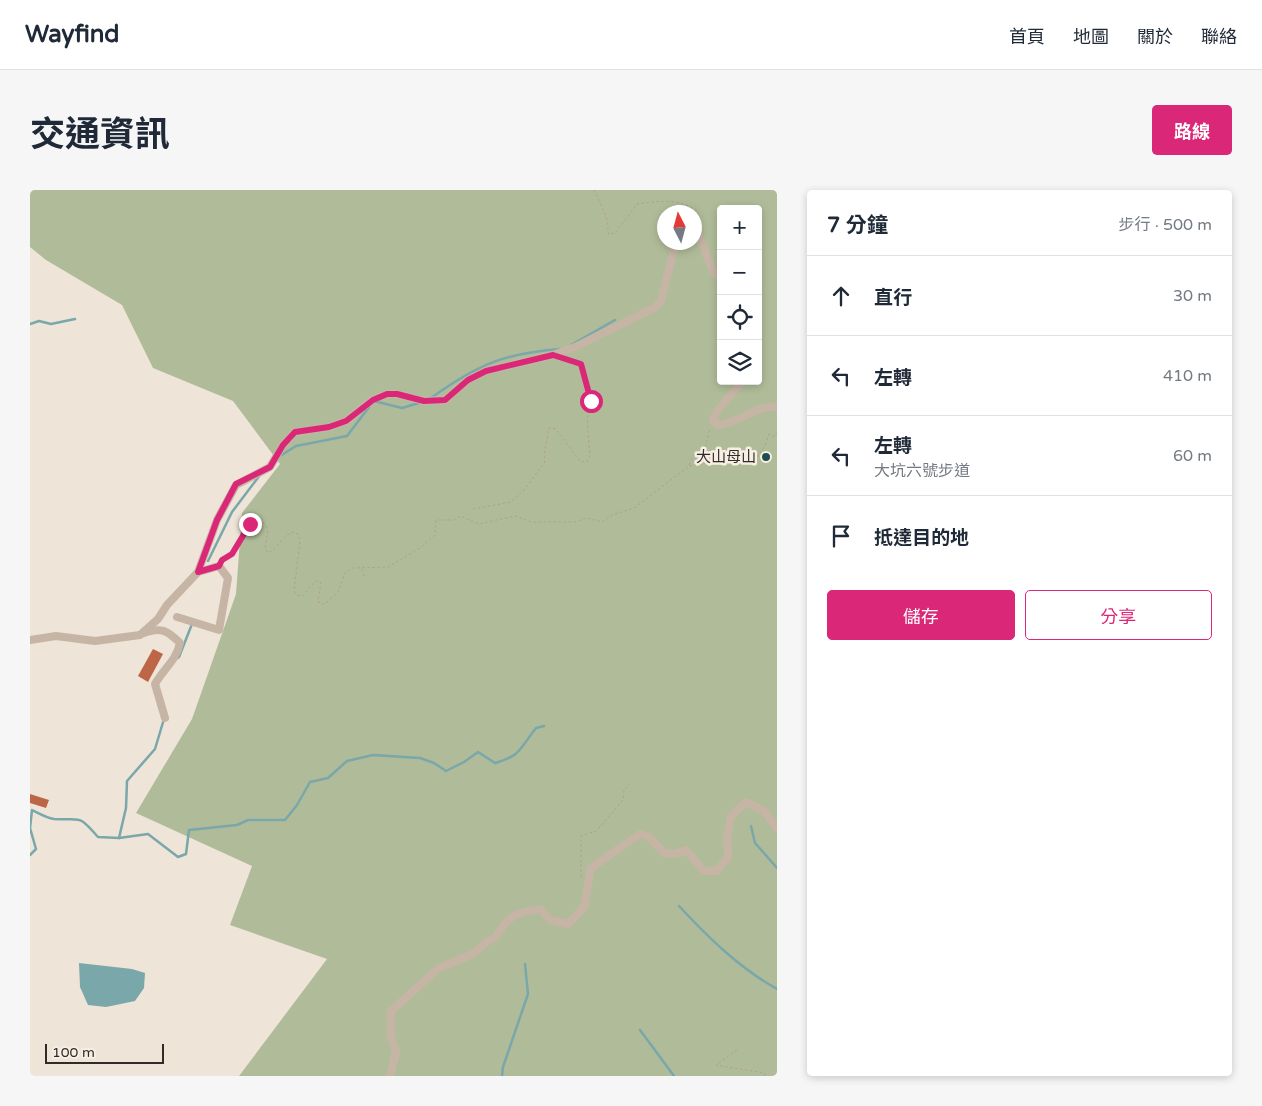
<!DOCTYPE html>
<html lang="zh-TW">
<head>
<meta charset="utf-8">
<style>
	body { margin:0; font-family:"Varela Round","Noto Sans TC",sans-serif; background:#f6f6f7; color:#1f2937 }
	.controls { position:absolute; right:15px; top:15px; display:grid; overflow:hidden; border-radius:5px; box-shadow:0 2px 8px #0003 }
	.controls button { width:45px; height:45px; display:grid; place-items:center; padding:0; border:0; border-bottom:1px solid #e0e1e3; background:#fff; color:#1f2937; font:25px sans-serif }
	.compass { position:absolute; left:627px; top:15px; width:45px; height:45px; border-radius:50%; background:#fff; box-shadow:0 2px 8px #0003; rotate:354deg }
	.scale { position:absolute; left:15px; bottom:12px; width:119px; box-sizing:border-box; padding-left:5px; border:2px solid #322a26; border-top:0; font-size:14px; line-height:18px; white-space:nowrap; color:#322a26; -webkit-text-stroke:4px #f7eee4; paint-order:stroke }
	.stop { position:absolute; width:15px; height:15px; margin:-11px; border:4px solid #db2777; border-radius:50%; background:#fff }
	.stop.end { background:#db2777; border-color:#fff; box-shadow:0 1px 5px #0008 }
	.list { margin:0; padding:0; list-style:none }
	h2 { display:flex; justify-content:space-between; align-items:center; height:65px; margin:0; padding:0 20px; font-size:21px }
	h2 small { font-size:16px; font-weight:400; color:#747a83 }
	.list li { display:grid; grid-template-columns:32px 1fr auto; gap:15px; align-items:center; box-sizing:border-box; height:80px; padding:0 20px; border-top:1px solid #e0e1e3 }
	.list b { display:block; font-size:19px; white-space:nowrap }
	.list p { margin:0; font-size:16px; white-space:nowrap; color:#747a83 }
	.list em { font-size:16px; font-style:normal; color:#747a83 }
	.actions { display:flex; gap:10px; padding:15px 20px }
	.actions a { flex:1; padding:11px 0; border:1px solid #db2777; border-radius:5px; text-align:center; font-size:18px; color:#db2777 }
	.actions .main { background:#db2777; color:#fff }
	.icon { flex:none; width:28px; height:28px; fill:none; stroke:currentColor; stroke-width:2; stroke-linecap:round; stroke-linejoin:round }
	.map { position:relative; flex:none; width:747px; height:886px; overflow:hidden; border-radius:5px }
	header { display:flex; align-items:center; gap:30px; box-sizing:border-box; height:70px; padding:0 25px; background:#fff; border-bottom:1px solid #e0e1e3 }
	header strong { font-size:24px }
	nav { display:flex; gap:28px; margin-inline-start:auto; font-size:18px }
	.intro { display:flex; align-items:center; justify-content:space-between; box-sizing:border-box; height:120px; padding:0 30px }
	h1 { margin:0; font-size:35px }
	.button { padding:12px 22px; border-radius:5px; background:#db2777; color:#fff; font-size:18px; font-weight:700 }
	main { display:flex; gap:30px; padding:0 30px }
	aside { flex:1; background:#fff; border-radius:5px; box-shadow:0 2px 8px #0003 }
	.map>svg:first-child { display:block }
	.green { fill:#b0bc99; fill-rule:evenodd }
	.water { fill:#79a7aa }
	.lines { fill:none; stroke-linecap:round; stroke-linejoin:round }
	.stream { stroke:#79a7aa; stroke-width:2.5 }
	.building { fill:#bd6647 }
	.path { stroke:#b19f8f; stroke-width:1; stroke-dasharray:2.5 2.5; stroke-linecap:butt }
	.minor { stroke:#c6b5a5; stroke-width:8 }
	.route { stroke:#db2777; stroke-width:6 }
	.poi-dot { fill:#1e4c50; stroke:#f7eee4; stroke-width:2 }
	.labels { text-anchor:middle; stroke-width:5; stroke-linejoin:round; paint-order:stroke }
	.poi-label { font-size:15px; fill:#322a26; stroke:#f7eee4; text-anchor:end }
</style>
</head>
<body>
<header>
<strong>Wayfind</strong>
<nav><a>首頁</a><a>地圖</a><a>關於</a><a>聯絡</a></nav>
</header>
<div class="intro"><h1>交通資訊</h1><a class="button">路線</a></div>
<main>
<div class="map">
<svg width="747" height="886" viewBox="0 0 747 886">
	<rect width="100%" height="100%" fill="#efe4d8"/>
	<path class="green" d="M0 0H747V886H209L297 769 200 735 222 676 106 623 162 529 206 404 212 323 250 274 203 211 123 178 92 115 16 70 0 57ZM691 19H728V191H691ZM634 22H664V52H634Z"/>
	<path class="water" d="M49 773 102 779 115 783 114 798 105 811 76 817 58 815 50 797Z"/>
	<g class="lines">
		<g class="stream">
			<path d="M0 134 9 131 21 134 45 129"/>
			<path d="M541 155 585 130"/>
			<path d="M401 208C447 175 474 163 531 159"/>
			<path d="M344 211 372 218 389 213"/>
			<path d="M250 266 266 256 317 246 339 217"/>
			<path d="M178 371 202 322 230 285"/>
			<path d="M146 469 149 467 162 434"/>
			<path d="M721 636 725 653 747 678"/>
			<path d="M89 648 118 644 148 667 156 664 159 640 207 635 218 630H255L267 615 280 592 298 588 317 571 343 565 390 568 404 573 416 581 434 572 448 562 465 573C491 566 490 558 506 538L514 536"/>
			<path d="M0 665 6 659 0 638 2 620C8 623 17 628 24 629 52 631 47 623 68 647L89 648 96 618 97 591 125 559 134 529"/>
			<path d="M649 716C679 748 708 777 747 799"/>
			<path d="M610 840 644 886"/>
			<path d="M472 886 473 877 498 804 495 774"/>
		</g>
	</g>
	<g class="building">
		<path d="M123 459 133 464 118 492 108 486Z"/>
		<path d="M0 604 19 610 16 618 0 613Z"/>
	</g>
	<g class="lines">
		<g class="path">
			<path d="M564 0 576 26 579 45 586 42 607 14C629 11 649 8 668 21L667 28"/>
			<path d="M659 275 663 266 675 258 680 239"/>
			<path d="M443 319 481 312 495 299 515 272 514 264 519 238 526 239 551 272 558 271 560 266 557 229 561 211 551 174 536 169"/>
			<path d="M192 369C212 359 210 339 226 330L233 332 238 339 235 358 238 363C248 358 252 347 262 342L268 344 270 351 264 401 266 405 272 406 286 391H289L291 393 288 410 290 414H295L308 402 315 383 323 378 358 377 390 358 405 345 406 330H424L430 326 449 334 485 326 501 332H545L558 328 572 332 582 325 604 318 659 276 684 272 703 262 727 267 735 256 739 244 745 247 747 242"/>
			<path d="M332 379 335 389"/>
			<path d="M551 687V646L566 641 571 636 593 610 594 600 599 594"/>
			<path d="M707 860 686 875 734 883 735 886"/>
		</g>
		<g class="minor">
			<path d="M664 34 684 83 691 88"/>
			<path d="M713 191 687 221 683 230 688 235C710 233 725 215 747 217"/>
			<path d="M147 427 189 440 198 388 189 376 168 382"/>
			<path d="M114 443C131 437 137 440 150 453 146 471 134 478 125 494L135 528"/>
			<path d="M0 450 26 446 65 451 110 445 128 429 137 415 168 382 187 330 206 295 240 277 253 255 265 242 299 237 316 231 343 209 357 204H367L394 211 415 210 438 190 456 181 523 165 545 157 624 118 631 111 646 52"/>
			<path d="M360 886 366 862 361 846V821L409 778 441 765 458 751 466 747C477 726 487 722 510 719L521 730 538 734 554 717 561 678 610 644 619 647 634 663 645 664 656 660 674 681H687L698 667 697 647 701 626 716 612 734 621 747 638"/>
		</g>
	</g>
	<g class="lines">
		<path class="route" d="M220 334 202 364 192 370 189 376 168 382 187 330 206 294 240 277 253 255 265 242 299 237 316 231 343 210 357 204H367L394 211 415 210 438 190 456 181 523 165 551 174 561 211"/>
	</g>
	<circle class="poi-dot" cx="736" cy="267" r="5"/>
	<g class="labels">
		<g class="poi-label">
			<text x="726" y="272">大山母山</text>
		</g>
	</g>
</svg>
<div class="controls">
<button>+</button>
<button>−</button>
<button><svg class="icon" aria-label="locate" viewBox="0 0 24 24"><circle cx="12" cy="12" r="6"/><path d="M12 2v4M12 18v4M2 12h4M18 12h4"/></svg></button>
<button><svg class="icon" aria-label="layers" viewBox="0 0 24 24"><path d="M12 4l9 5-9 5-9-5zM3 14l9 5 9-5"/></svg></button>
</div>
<svg class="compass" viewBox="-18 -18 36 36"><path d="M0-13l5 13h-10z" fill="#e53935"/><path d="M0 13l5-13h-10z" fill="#747a83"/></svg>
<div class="scale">100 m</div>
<div class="stop" style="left:561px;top:211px"></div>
<div class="stop end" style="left:220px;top:334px"></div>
</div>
<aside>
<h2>7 分鐘<small>步行 · 500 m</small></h2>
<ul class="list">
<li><svg class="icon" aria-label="ahead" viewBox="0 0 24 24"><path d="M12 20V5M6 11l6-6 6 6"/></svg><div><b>直行</b></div><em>30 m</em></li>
<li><svg class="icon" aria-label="left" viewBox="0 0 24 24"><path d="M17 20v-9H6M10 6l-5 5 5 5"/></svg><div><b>左轉</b></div><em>410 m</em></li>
<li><svg class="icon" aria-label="left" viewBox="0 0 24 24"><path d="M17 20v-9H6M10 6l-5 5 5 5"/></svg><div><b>左轉</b><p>大坑六號步道</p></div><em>60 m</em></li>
<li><svg class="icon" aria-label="arrive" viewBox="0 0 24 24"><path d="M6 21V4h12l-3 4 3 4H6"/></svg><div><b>抵達目的地</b></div></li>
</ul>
<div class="actions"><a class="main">儲存</a><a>分享</a></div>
</aside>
</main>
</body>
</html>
